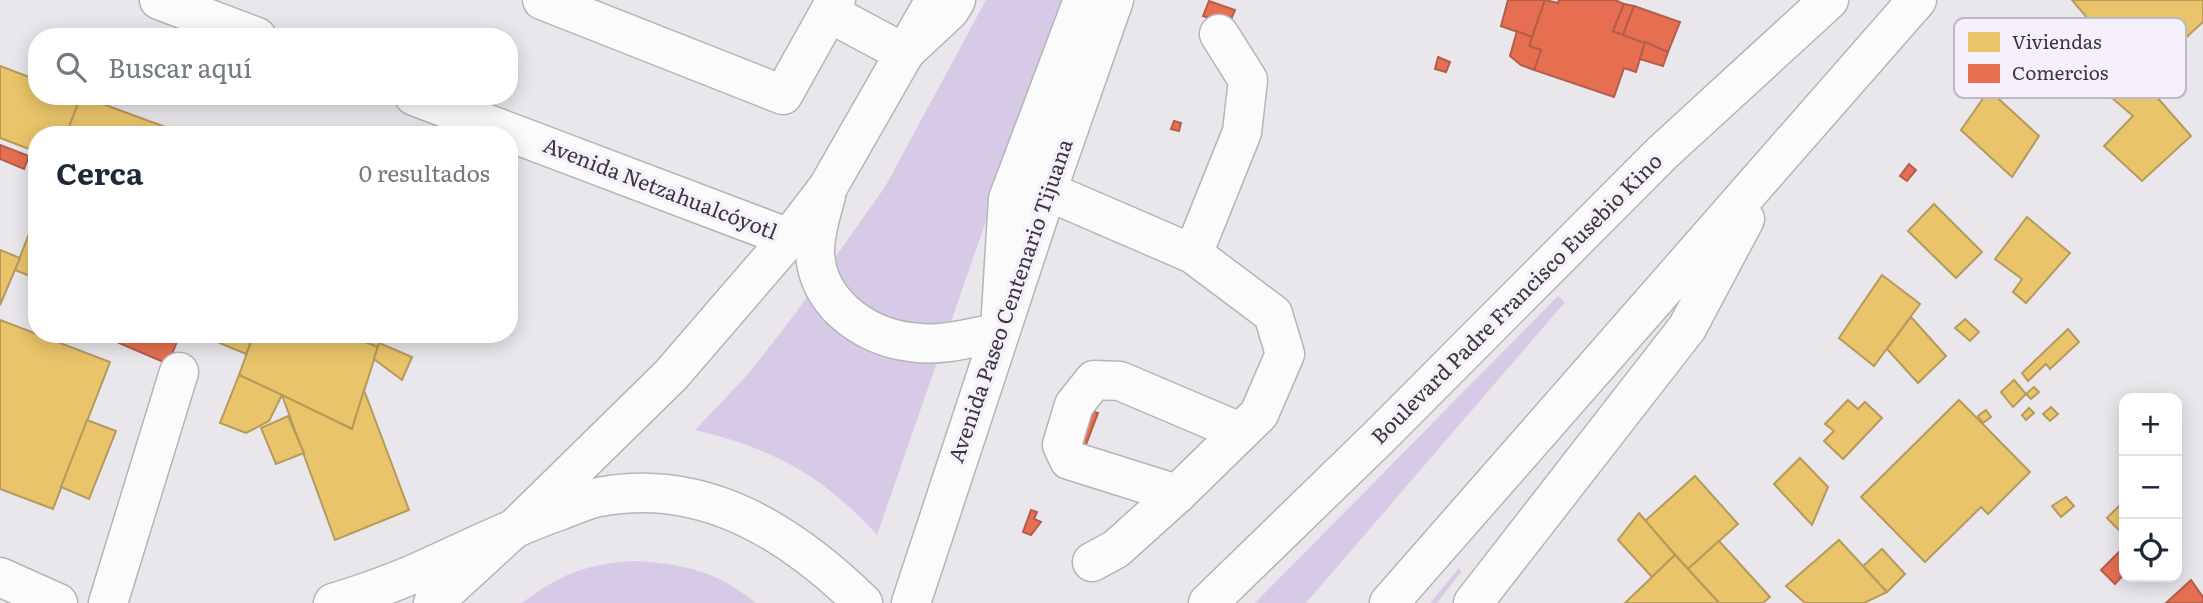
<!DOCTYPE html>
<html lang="es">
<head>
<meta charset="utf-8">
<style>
	body { margin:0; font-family:Literata,serif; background:#f6f6f7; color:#1f2937 }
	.controls { position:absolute; right:21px; bottom:21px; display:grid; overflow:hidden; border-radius:14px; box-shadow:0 4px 18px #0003 }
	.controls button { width:63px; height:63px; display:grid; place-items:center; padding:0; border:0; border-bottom:2px solid #e0e1e3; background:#fff; color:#1f2937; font:35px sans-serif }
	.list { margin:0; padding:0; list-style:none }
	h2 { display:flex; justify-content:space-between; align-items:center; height:91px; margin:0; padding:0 28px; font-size:30px }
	h2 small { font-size:23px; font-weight:400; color:#747a83 }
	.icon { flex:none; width:38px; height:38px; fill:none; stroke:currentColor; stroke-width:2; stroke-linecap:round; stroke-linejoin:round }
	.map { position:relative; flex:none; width:2203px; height:603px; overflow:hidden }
	.search { position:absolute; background:#fff; box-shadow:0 4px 18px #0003; left:28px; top:28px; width:490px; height:77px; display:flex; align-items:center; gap:18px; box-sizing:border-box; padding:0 24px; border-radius:28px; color:#747a83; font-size:26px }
	.panel { position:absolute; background:#fff; box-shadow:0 4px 18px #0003; left:28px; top:126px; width:490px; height:217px; border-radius:28px }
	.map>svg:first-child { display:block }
	.green { fill:#d7cae7 }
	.homes { fill:#e9c46a; stroke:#b59a5c; stroke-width:2 }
	.shops { fill:#e76f51; stroke:#b35e4b; stroke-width:2 }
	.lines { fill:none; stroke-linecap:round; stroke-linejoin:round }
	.minor-casing { stroke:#b6b4b9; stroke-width:41 }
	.major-casing { stroke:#b6b4b9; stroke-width:41 }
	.minor { stroke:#fcfbfc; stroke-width:38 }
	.major { stroke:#fcfbfc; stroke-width:38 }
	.labels { text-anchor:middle; stroke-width:7; stroke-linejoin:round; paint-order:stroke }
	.street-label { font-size:21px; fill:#3b383d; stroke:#f5f0fc }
	.key { fill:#f5f0fc; stroke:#bdb9c3; stroke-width:2 }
	.key-label { font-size:19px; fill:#3b383d }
</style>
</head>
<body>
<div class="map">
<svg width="2203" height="603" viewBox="0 0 2203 603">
	<rect width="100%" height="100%" fill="#e9e6ec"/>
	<g class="green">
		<path d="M986 0H1068L1012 146 877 535C823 475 772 448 695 430L750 372 795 314 885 187Z"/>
		<path d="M1558 296 1565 302 1306 603H1255Z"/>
		<path d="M634 561C684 564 717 571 756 603H522C560 574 586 564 634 561Z"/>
		<path d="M1459 568 1461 572 1437 603H1430Z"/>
	</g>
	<g class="homes">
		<path d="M2072 0H2203V22L2140 80Z"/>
		<path d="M2097 29 2191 136 2142 181 2104 146 2133 116 2069 61Z"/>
		<path d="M0 66 37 80V96H81L66 135H37V152L0 138Z"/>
		<path d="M1989 90 2039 136 2012 177 1961 130Z"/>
		<path d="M81 96 187 135H66Z"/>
		<path d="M1934 204 1982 252 1956 278 1908 231Z"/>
		<path d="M37 213V279L15 270Z"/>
		<path d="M2027 217 2070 253 2026 303 2013 292 2022 279 1995 259Z"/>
		<path d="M0 250 20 258 0 305Z"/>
		<path d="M1882 275 1920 304 1874 366 1839 338Z"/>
		<path d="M1911 317 1946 356 1918 383 1887 349Z"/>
		<path d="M1965 319 1979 332 1970 341 1955 328Z"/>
		<path d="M0 320 110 362 53 509 0 489Z"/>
		<path d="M2068 329 2079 342 2050 369 2046 364 2028 381 2022 373Z"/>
		<path d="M198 334H254L246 354Z"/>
		<path d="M254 334H345L378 347 352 429 239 375Z"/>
		<path d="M345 334H383L378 347Z"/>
		<path d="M379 343 412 357 402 380 374 359Z"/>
		<path d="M239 375 282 395 269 421 246 433 220 423Z"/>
		<path d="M2014 380 2026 394 2013 407 2001 392Z"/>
		<path d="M2034 387 2039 392 2031 399 2026 394Z"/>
		<path d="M364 390 409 510 335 540 282 395 352 429Z"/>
		<path d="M1848 400 1858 409 1865 402 1882 418 1843 459 1824 441 1834 431 1825 424Z"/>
		<path d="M1959 400 2030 472 1988 514 1981 507 1925 562 1861 497Z"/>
		<path d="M2051 407 2058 414 2050 421 2043 414Z"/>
		<path d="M2029 408 2034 413 2026 420 2022 415Z"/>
		<path d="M1986 410 1991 417 1983 423 1978 416Z"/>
		<path d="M288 416 304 453 276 464 261 428Z"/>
		<path d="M87 420 116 431 89 499 61 487Z"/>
		<path d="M1800 458 1828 487 1812 525 1774 484Z"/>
		<path d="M1695 476 1738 524 1688 569 1645 521Z"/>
		<path d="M2066 497 2074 506 2061 517 2052 506Z"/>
		<path d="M2124 501V535L2107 518Z"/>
		<path d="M1639 513 1675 555 1652 577 1618 540Z"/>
		<path d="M1839 540 1887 592 1864 603H1805L1786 586Z"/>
		<path d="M1719 541 1770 597 1763 603H1719L1688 569Z"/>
		<path d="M1882 549 1905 574 1887 592 1863 566Z"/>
		<path d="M1675 555 1719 603H1625L1652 577Z"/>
	</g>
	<g class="shops">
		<path d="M1508 0H1545L1532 37 1501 26Z"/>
		<path d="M1545 0 1558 3 1559 0H1615L1624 4 1613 31 1645 42 1636 72 1624 68 1614 97 1534 70 1541 50 1529 46Z"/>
		<path d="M1209 1 1235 10 1229 24 1203 16Z"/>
		<path d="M1624 4 1634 6 1623 35 1613 31Z"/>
		<path d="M1634 6 1680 22 1668 52 1623 35Z"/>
		<path d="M1517 31 1532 37 1529 46 1541 50 1534 70 1521 65 1510 56Z"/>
		<path d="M1645 42 1668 52 1663 66 1640 59Z"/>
		<path d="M1438 57 1450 62 1446 72 1435 69Z"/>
		<path d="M1174 121 1181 123 1179 131 1171 129Z"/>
		<path d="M0 145 29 156 24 169 0 159Z"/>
		<path d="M1909 164 1916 170 1907 181 1900 176Z"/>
		<path d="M123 334H180L168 364 119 343Z"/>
		<path d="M1095 407 1094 412 1098 413 1085 447 1069 442Z"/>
		<path d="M1031 510 1037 512 1034 519 1041 522 1031 535 1023 532Z"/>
		<path d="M2119 552 2124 557V574L2115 584 2101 570Z"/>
		<path d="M2191 580 2203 597V603H2166Z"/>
	</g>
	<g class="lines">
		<defs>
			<g id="minor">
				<path d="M159 0 257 37"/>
				<path d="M542 0 783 95 836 0"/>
				<path d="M829 13 904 53 950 10 956 0"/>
				<path d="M414 96 789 238"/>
				<path d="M1047 191 1193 254 1273 314 1285 354 1259 414 1177 494 1116 549 1092 562"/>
				<path d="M1193 254 1242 132 1248 80 1219 34"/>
				<path d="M1001 313 1008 199 1083 0"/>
				<path d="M1177 494 1069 460 1062 445 1074 405 1094 380 1120 381 1240 432"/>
				<path d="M108 603 179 372"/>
			</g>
			<g id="major">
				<path d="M826 196C821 213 816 230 815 248 814 300 862 336 910 342 939 347 971 338 1000 332"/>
				<path d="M0 577 58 603"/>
				<path d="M333 603C365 593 397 582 427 568 471 548 513 527 559 511 572 506 585 500 599 497 704 477 790 532 863 603"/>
				<path d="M433 603 518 525 671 375 789 238 828 187 935 0"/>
				<path d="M911 603 1047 191 1114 0"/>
				<path d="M1208 603 1380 436 1661 154 1829 0"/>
				<path d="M1389 603 1917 0"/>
				<path d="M1473 603 1687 328 1745 219"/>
			</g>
		</defs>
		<use href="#minor" class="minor-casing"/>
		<use href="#major" class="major-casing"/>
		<use href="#minor" class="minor"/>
		<use href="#major" class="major"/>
	</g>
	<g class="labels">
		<g class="street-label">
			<text transform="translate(660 189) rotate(21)" y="7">Avenida Netzahualcóyotl</text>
			<text transform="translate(1517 299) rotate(-45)" y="7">Boulevard Padre Francisco Eusebio Kino</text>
			<text transform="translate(1011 301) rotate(-71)" y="7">Avenida Paseo Centenario Tijuana</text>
		</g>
	</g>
	<rect x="1954" y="18" width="232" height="80" rx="10" class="key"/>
	<rect x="1968" y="32" width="32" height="20" fill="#e9c46a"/>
	<rect x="1968" y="64" width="32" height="19" fill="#e76f51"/>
	<g class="key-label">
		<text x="2012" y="49">Viviendas</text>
		<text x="2012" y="80">Comercios</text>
	</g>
</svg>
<div class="controls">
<button>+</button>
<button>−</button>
<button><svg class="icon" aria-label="locate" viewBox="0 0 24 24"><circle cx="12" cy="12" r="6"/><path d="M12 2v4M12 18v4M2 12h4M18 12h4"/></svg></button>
</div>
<div class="search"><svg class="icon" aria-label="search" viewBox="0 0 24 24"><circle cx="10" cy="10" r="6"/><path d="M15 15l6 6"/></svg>Buscar aquí</div>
<section class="panel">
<h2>Cerca<small>0 resultados</small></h2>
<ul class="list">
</ul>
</section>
</div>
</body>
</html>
